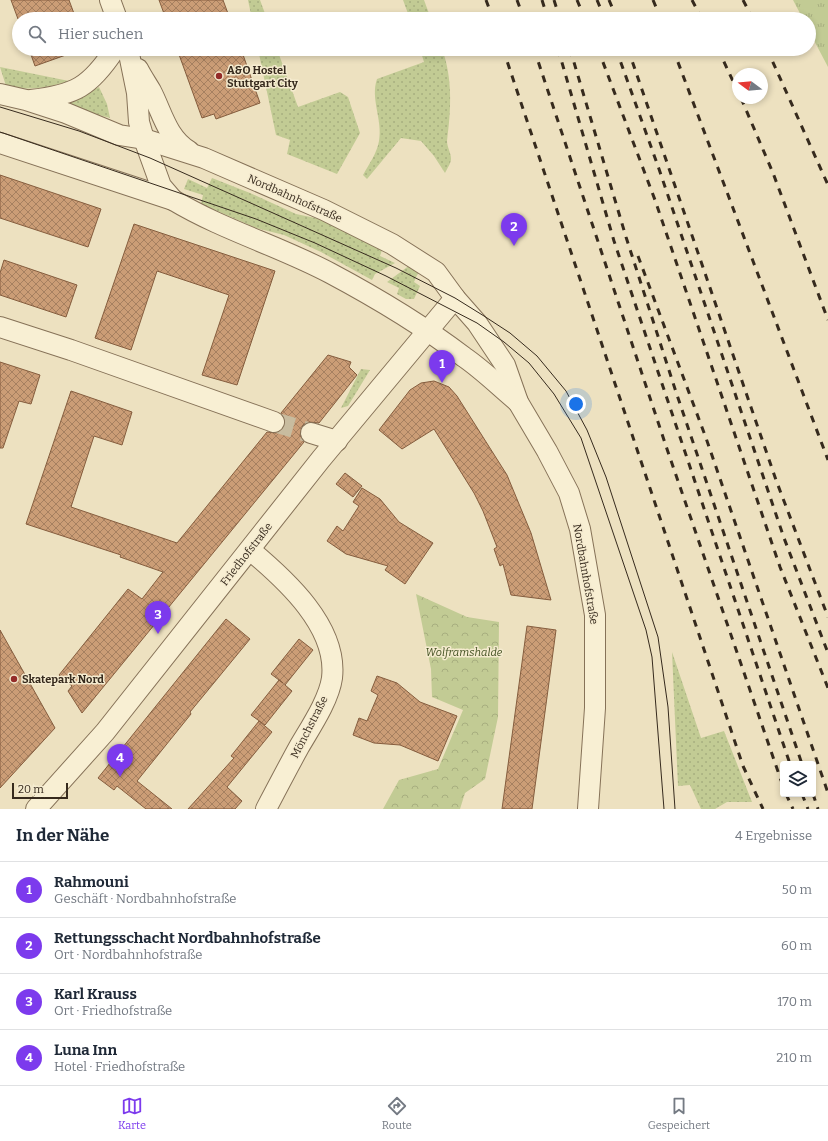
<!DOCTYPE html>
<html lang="de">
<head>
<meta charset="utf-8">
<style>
	body { margin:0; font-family:Bitter,serif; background:#f6f6f7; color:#1f2937 }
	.controls { position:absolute; right:12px; bottom:12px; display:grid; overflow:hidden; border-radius:4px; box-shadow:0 2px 6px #0003 }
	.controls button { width:36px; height:36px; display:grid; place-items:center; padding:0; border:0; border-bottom:1px solid #e0e1e3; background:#fff; color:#1f2937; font:20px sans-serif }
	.compass { position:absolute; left:732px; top:68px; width:36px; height:36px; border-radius:50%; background:#fff; box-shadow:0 2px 6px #0003; rotate:286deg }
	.scale { position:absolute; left:12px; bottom:10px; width:56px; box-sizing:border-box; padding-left:4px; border:2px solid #362a1d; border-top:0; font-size:11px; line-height:14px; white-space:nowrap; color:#362a1d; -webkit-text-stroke:3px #f5ebcf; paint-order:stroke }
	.you { position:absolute; left:576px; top:404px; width:14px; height:14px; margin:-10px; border:3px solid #fff; border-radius:50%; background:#1a73e8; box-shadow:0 0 0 6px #1a73e833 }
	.badge { display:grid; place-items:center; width:26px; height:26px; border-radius:50%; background:#7c3aed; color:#fff; font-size:13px; font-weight:700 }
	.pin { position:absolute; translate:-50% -33px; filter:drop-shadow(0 1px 2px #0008) }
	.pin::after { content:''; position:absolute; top:21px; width:14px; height:12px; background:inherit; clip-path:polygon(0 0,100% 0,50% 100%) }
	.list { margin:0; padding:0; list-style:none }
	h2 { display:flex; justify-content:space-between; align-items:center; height:52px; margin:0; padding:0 16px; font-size:17px }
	h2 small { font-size:13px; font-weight:400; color:#747a83 }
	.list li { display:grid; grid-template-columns:26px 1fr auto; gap:12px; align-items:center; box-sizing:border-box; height:56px; padding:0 16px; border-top:1px solid #e0e1e3 }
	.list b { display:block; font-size:15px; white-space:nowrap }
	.list p { margin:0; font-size:13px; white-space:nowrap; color:#747a83 }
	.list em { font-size:13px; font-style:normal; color:#747a83 }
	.icon { flex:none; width:22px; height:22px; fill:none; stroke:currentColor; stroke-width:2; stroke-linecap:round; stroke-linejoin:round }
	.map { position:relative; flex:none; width:828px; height:809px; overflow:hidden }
	.search { position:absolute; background:#fff; box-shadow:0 2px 6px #0003; left:12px; right:12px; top:12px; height:44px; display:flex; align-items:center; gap:10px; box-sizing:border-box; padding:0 14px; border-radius:22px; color:#747a83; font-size:15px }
	.sheet { height:276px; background:#fff }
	nav { display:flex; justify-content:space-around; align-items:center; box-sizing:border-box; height:56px; border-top:1px solid #e0e1e3; background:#fff; font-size:11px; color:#747a83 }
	nav a { display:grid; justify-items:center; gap:2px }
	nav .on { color:#7c3aed }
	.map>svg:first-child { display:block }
	.grass { fill:url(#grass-dots) }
	.forest { fill:url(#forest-crowns) }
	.park { fill:url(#park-tufts) }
	.building { fill:url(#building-cross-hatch); stroke:#855d3e }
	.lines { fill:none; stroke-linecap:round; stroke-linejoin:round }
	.minor-tunnel { stroke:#c8bc9f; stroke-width:20; stroke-dasharray:20 10; stroke-linecap:butt }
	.minor-casing { stroke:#867258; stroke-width:22 }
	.minor { stroke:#f8efd3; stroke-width:20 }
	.tram { stroke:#362a1d; stroke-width:1 }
	.rail { stroke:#362a1d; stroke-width:3; stroke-dasharray:7 7; stroke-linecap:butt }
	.poi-dot { fill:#942c29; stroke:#f5ebcf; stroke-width:1.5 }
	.labels { text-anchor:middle; stroke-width:3; stroke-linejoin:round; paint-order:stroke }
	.poi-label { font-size:11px; font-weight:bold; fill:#362a1d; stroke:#f5ebcf; text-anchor:start }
	.street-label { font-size:11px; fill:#362a1d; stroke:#f5ebcf }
	.park-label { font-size:11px; font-style:italic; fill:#445223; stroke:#f5ebcf }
</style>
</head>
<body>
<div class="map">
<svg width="828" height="809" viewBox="0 0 828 809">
	<defs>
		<pattern id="grass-dots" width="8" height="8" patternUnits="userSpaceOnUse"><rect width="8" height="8" fill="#c2cb94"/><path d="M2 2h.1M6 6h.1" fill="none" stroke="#a7ae7f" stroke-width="1.8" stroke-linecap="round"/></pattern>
		<pattern id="forest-crowns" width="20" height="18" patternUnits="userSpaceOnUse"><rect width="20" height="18" fill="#c2cb94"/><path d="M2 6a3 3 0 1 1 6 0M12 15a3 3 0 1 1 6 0" fill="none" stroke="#a7ae7f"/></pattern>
		<pattern id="park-tufts" width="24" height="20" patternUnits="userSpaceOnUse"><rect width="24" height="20" fill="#c2cb94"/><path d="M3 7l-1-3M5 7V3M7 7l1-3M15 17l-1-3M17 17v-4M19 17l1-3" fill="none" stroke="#a7ae7f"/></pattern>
		<pattern id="building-cross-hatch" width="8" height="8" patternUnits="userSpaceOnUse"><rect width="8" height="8" fill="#cb9d76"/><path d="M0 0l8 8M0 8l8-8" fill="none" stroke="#a68060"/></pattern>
	</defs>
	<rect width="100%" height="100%" fill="#ede1c0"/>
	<g class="grass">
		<path d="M248 0H260L267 19H252Z"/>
		<path d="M403 0H424L431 19H410Z"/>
		<path d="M258 49H277L298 107 340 92 348 97 360 133 337 174 287 154 290 140 276 135Z"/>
		<path d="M420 49H442C453 78 451 111 447 141 447 147 451 153 451 159 451 163 447 169 445 173L434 156 421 141 401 138 367 179 363 175C369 164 377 153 379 141 383 120 370 99 377 79L424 62Z"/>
		<path d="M0 67 69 81C47 88 28 91 6 86Z"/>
		<path d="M99 87 107 104 110 118 56 103 89 92Z"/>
		<path d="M212 178 250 193 296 214 325 220 382 250 380 256 395 263 375 274 372 280 321 252 284 235 256 228 201 204 203 195 184 189 188 179 207 188Z"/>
		<path d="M410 265 418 273 414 282 420 286 414 299H406L397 294 399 288 387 282Z"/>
		<path d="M361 369 370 370 348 406 341 408Z"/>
		<path d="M672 652 701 738 724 731 752 802H727L715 809H701L690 785 678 786Z"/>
	</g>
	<path class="forest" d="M416 594 467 617 499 622 498 717 485 779 465 793 460 809H383L399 780 438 769 463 710 432 697 431 669Z"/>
	<path class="park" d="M793 0H828V67L809 31V19H803Z"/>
	<g class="building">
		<path d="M11 0H69L76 19H18Z"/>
		<path d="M159 0H223L230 19H166Z"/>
		<path d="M29 49H76L77 51 35 66Z"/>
		<path d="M177 49H241L260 103 216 119 214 114 202 118Z"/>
		<path d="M0 175 101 209 88 247 0 218Z"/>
		<path d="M134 224 275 271 237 385 202 375 229 295 157 271 131 350 95 338Z"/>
		<path d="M4 260 77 285 66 317 0 295V273Z"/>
		<path d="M328 355 351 362 349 367 357 375 319 423 309 422 303 425 300 435 304 442 82 713 68 691 72 686 59 675 128 589 142 599 163 572 120 557 121 555 26 524 71 391 132 412 122 445 94 436 71 507 177 543 267 432 276 433 282 430 285 420 281 413Z"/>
		<path d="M0 362 40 375 31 404 19 401 3 448H0Z"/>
		<path d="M434 381 449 387 457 396 507 475 531 533 551 600 511 595 503 564 500 566 494 549 497 547 483 511 474 493 434 429 402 449 379 430 410 390 421 383Z"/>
		<path d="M345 473 362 486 353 497 336 484Z"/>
		<path d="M362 488 380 499 399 522 433 543 405 584 385 570 388 566 346 554 327 541 337 526 343 531 359 506 353 502Z"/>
		<path d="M226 619 250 639 190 712 191 714 137 781 172 809H146L117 786 114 790 98 778Z"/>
		<path d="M527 626 556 630 532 809H502Z"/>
		<path d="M0 630 55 728 0 788Z"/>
		<path d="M299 639 313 650 285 685 292 691 265 725 251 715 279 680 283 683 271 674Z"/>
		<path d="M377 676 397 683 420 702 457 716 438 761 400 745 374 743 353 735 359 718 367 721 378 695 371 691Z"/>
		<path d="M259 721 272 732 227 787 242 801 235 809H188L234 758 231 756Z"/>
	</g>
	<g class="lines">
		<path class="minor-tunnel" d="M274 422 311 433"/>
		<defs>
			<g id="minor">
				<path d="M110 0 117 19"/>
				<path d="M128 49 137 93 139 122 144 139 161 186 173 200"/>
				<path d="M138 69C142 77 147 84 151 91 162 112 167 138 189 151"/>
				<path d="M0 94 26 100 66 113 119 135 144 139 204 158 324 210 392 244 436 272 455 298 477 323 505 365 518 402 547 451 569 493 580 529 595 615V708L588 809"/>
				<path d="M31 100C75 95 90 87 115 49"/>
				<path d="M0 143 173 200C223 230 279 246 330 273 377 298 422 325 464 357 483 370 500 387 518 402"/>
				<path d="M0 327 71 350 274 422"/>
				<path d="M311 433 337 441"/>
				<path d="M250 550C286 580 338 627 332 678 329 700 310 728 299 747 288 767 277 788 266 809"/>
				<path d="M36 809 105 732 321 459 455 298"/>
			</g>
		</defs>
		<use href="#minor" class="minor-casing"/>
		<use href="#minor" class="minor"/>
		<g class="tram">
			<path d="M0 107 79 131 150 158 396 268 455 298 484 316 510 333 537 356 566 391 587 430 606 477 658 637 668 707 675 809"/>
			<path d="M0 132 256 219 315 243 386 276 477 323 504 342 529 363 554 394 581 438 646 630 652 657 664 809"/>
		</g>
		<g class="rail">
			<path d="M486 0 493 19"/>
			<path d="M517 0 524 19"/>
			<path d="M542 0 548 19"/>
			<path d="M554 0 560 19"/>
			<path d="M577 0 585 19"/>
			<path d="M597 0 605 19"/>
			<path d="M609 0 617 19"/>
			<path d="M653 0 661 19"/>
			<path d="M692 0 702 19"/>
			<path d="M743 0 753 19"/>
			<path d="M503 49 743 766 763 809"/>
			<path d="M534 49 667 449 783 786"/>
			<path d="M558 49 614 241 790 764"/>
			<path d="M570 49 626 237 676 392 802 764"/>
			<path d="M598 49 655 200 780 567 828 688"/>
			<path d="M616 49 659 169 784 538 828 653"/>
			<path d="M628 49 776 480 828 617"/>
			<path d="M673 49 828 460"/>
			<path d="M718 49 738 92"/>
			<path d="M767 49 828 185"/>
			<path d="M741 98 773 173 828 320"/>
			<path d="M638 256 706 438 828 793"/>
			<path d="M786 794 793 809"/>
			<path d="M802 794 808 809"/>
			<path d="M813 794 818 809"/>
		</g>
	</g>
	<g class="poi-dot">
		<circle cx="219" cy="76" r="4"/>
		<circle cx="14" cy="679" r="4"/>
	</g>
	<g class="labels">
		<g class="poi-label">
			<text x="227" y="74">A&amp;O Hostel<tspan x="227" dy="13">Stuttgart City</tspan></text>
			<text x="22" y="683">Skatepark Nord</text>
		</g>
		<g class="street-label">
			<text transform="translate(295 198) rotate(24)" y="4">Nordbahnhofstraße</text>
			<text transform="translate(246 554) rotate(-52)" y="4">Friedhofstraße</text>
			<text transform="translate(586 574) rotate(80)" y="4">Nordbahnhofstraße</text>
			<text transform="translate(309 727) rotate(-63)" y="4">Mönchstraße</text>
		</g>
		<g class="park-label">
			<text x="464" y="656">Wolframshalde</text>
		</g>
	</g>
</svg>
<div class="controls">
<button><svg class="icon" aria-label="layers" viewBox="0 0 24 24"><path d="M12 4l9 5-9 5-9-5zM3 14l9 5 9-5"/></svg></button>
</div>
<svg class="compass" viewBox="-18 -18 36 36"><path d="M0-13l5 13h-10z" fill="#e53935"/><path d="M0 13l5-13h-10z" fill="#747a83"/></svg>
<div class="scale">20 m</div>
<div class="you"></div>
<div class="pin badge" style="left:442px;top:383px">1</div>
<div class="pin badge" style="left:514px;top:246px">2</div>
<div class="pin badge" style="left:158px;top:634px">3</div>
<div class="pin badge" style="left:120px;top:777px">4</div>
<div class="search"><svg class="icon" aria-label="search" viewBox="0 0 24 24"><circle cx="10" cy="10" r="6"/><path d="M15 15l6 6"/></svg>Hier suchen</div>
</div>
<section class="sheet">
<h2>In der Nähe<small>4 Ergebnisse</small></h2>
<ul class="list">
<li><span class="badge">1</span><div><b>Rahmouni</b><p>Geschäft · Nordbahnhofstraße</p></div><em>50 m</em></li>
<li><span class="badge">2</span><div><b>Rettungsschacht Nordbahnhofstraße</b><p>Ort · Nordbahnhofstraße</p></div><em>60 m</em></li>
<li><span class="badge">3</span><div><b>Karl Krauss</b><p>Ort · Friedhofstraße</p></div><em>170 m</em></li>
<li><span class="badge">4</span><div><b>Luna Inn</b><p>Hotel · Friedhofstraße</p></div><em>210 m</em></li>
</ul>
</section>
<nav>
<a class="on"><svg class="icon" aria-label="map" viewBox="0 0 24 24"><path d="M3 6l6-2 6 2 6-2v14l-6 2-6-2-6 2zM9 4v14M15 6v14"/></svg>Karte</a>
<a><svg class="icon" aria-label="directions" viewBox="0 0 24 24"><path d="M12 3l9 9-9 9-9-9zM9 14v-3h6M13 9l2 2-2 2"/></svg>Route</a>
<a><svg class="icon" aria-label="saved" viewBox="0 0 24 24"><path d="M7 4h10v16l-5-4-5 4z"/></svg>Gespeichert</a>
</nav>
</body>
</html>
